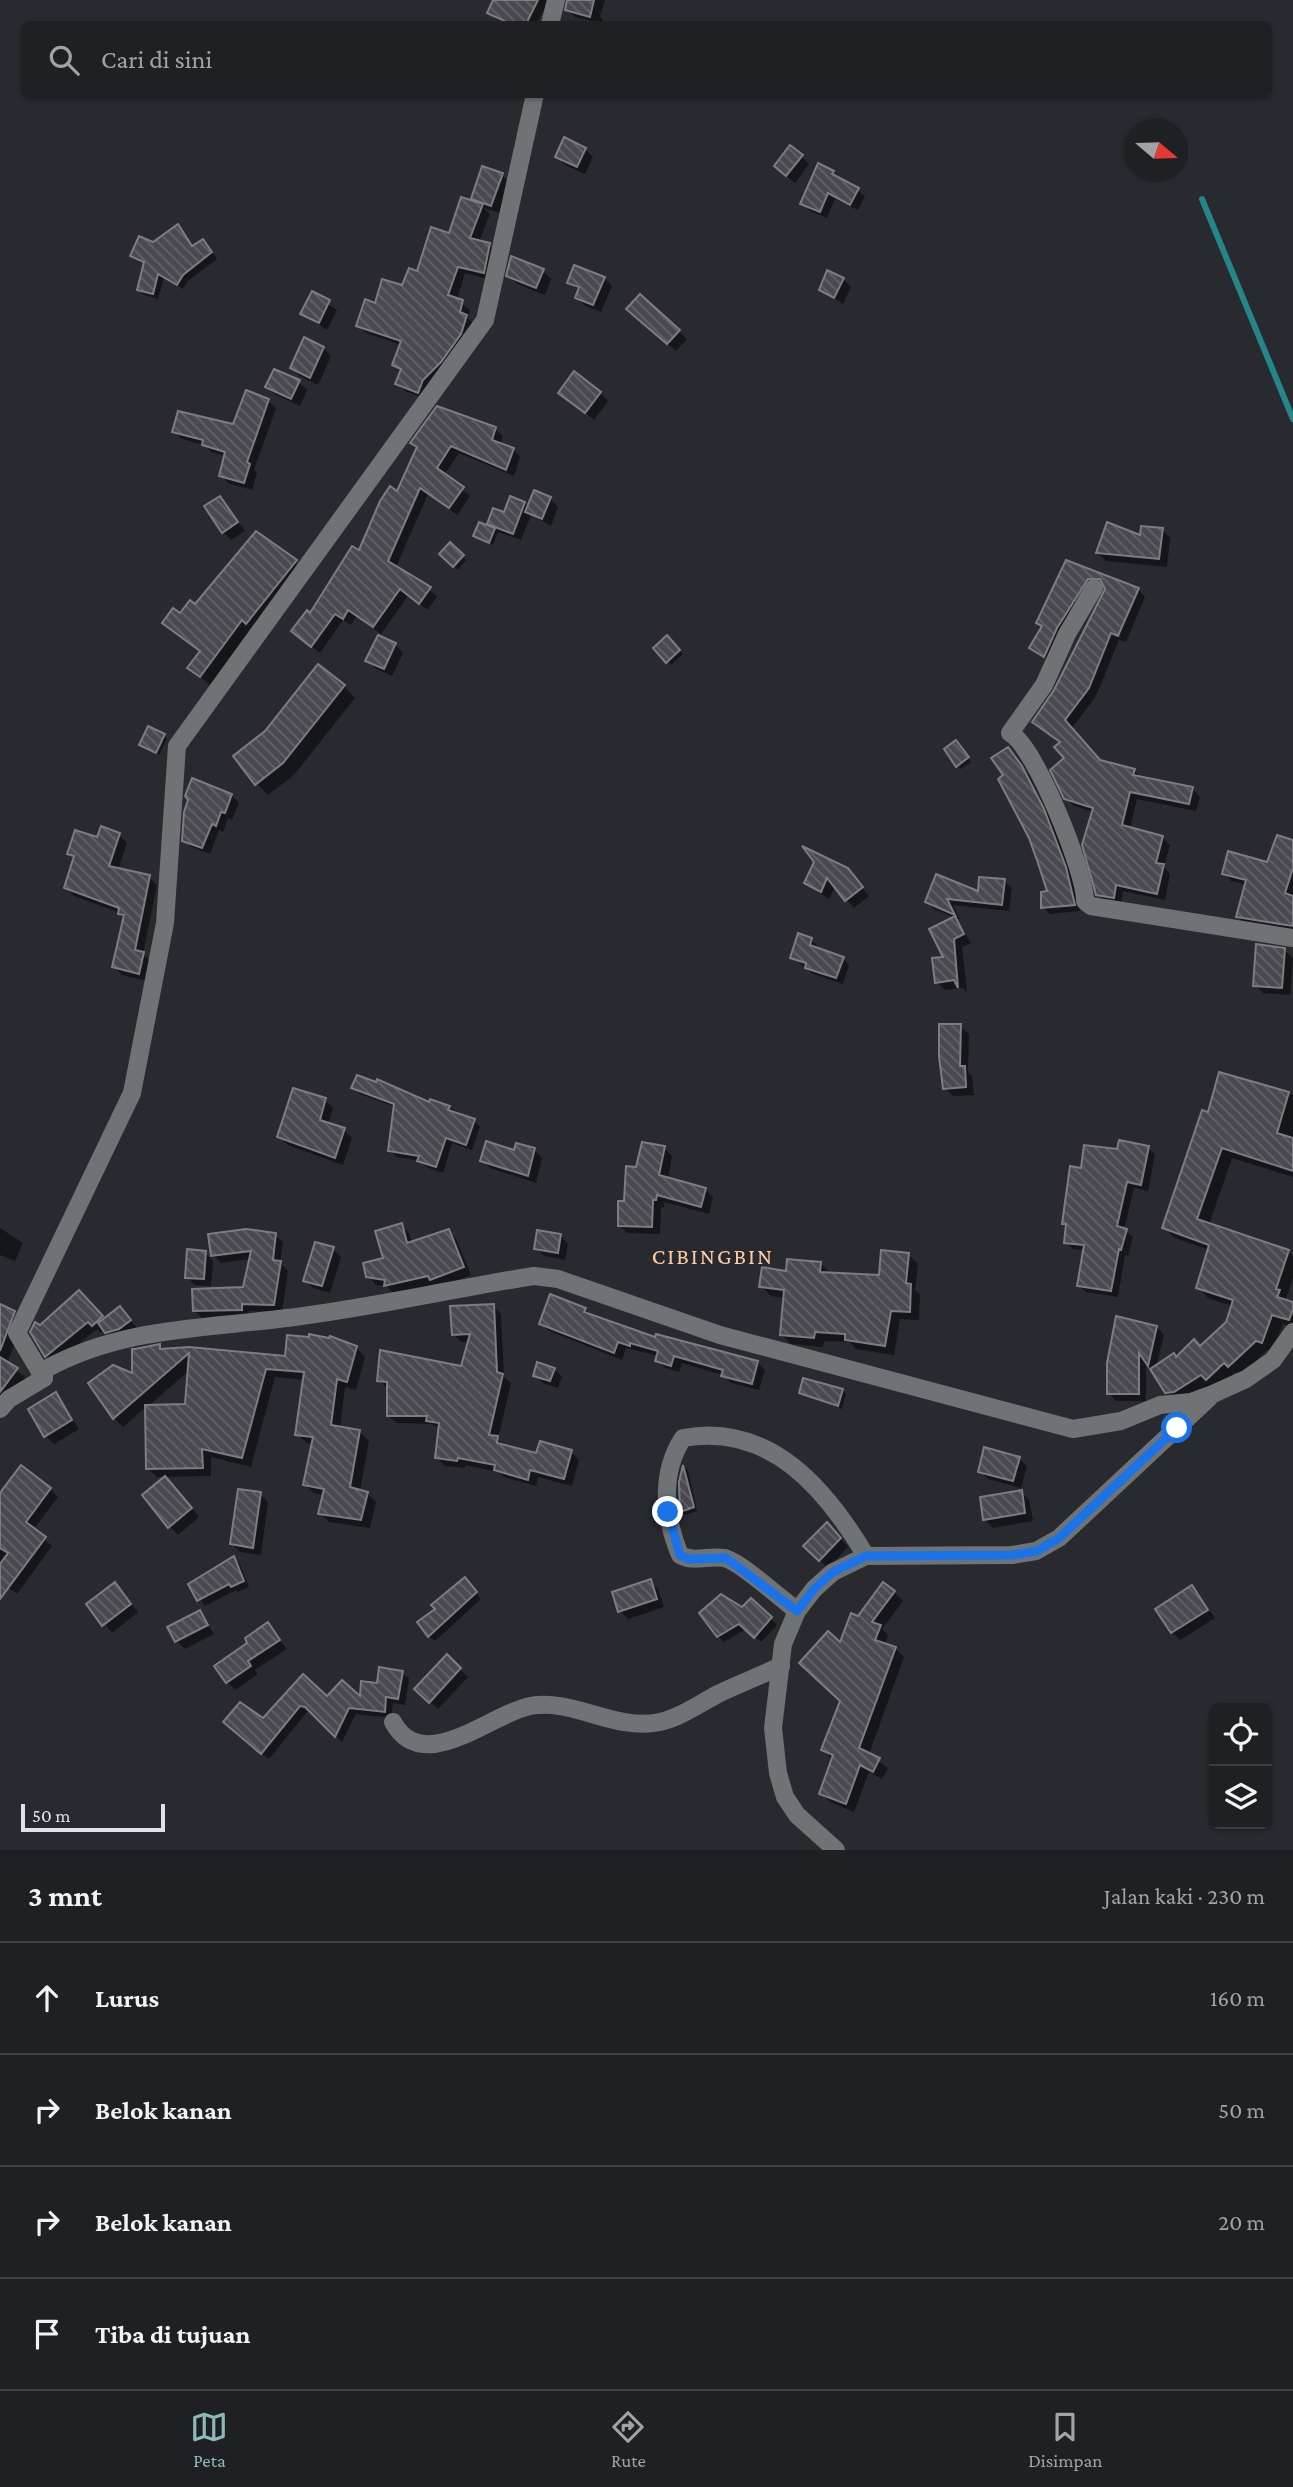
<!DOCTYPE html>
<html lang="id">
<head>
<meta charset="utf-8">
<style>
	body { margin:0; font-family:"Crimson Pro",serif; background:#26282b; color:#f1f3f6 }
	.controls { position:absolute; right:21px; bottom:21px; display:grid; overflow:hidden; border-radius:10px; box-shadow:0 2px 5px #0004 }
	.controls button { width:63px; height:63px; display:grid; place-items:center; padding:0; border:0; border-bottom:2px solid #3c3e41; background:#1e2023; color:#f1f3f6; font:35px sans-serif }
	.compass { position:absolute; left:1125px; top:119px; width:63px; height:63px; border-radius:50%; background:#1e2023; box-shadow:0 2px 5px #0004; rotate:109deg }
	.scale { position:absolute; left:21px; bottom:18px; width:144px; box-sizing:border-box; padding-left:7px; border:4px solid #e0e2e5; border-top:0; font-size:19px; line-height:24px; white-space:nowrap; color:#e0e2e5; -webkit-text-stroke:5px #282a2f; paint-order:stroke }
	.stop { position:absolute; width:21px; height:21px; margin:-16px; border:5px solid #1a73e8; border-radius:50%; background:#fff }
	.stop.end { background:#1a73e8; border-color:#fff; box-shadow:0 2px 7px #0008 }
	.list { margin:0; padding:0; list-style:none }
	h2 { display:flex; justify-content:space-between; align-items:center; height:91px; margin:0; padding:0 28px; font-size:30px }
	h2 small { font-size:23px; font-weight:400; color:#a1a3a6 }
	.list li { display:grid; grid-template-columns:46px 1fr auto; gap:21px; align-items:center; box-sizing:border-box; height:112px; padding:0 28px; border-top:2px solid #3c3e41 }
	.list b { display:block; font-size:26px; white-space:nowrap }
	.list em { font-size:23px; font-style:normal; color:#a1a3a6 }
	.icon { flex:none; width:38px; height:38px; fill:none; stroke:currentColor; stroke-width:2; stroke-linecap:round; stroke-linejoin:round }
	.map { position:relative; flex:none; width:1293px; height:1850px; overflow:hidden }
	.search { position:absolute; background:#1e2023; box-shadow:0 2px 5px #0004; left:21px; right:21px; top:21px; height:77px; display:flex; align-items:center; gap:18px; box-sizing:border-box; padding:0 24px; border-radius:10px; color:#a1a3a6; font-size:26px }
	.sheet { height:539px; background:#1e2023 }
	nav { display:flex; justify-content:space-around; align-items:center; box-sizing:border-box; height:98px; border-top:2px solid #3c3e41; background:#1e2023; font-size:19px; color:#a1a3a6 }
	nav a { display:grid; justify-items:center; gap:4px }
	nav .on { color:#8bbbb9 }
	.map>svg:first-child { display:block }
	.shadow { fill:#0007; fill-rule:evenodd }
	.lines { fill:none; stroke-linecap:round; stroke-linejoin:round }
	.stream { stroke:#268588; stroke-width:6 }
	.building { fill:url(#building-back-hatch); stroke:#7d7c83; stroke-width:2 }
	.minor { stroke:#707375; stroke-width:18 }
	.route { stroke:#1a73e8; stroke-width:9 }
	.labels { text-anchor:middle; stroke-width:5; stroke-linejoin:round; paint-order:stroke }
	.quarter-label { font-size:23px; letter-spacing:2px; fill:#fdcba0; stroke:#282a2f }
</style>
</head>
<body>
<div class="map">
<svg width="1293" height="1850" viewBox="0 0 1293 1850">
	<defs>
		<pattern id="building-back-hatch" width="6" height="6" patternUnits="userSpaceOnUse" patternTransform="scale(1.75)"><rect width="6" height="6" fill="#4a494f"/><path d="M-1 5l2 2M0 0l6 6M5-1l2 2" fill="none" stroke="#646368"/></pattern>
	</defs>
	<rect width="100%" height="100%" fill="#282a2f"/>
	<g class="shadow">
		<path d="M495 0H554L550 11 544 10 536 24H506L496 19 489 12Z"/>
		<path d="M568 0H605L600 16 605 24 575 17 567 10Z"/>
		<path d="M585 149 593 157 585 174 565 165 557 157Z"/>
		<path d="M801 156 809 164 795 183 784 174Z"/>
		<path d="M819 165 865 196 858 210 835 199 827 218 810 211 803 204Z"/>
		<path d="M502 175 510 183 499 213 484 208 490 214 479 242 489 245 497 253 491 280 465 273 457 300 470 310 468 318 474 324 426 399 405 391 397 383 401 372 394 365 401 345 366 333 358 325 376 305 418 273 478 204 473 199Z"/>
		<path d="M178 226 194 248 208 247 217 259 188 281 183 289 164 278 158 299 144 295 138 289 146 265 132 255Z"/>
		<path d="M543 271 551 279 545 295 517 284 508 276Z"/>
		<path d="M604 278 612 286 601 312 585 306 577 297 579 291 569 282Z"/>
		<path d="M843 279 851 287 843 304 821 290Z"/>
		<path d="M312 294 337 310 327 330 302 313Z"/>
		<path d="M640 296 687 339 676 351 637 316Z"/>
		<path d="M323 348 331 356 318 385 300 376 292 368Z"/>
		<path d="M299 382 307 390 300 406 276 395 267 387Z"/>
		<path d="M560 393H600L608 401 594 420Z"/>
		<path d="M268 401 276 408 254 470 257 473 252 490 228 483 221 475 226 456 211 452 204 445 182 439 174 432 234 426Z"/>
		<path d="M495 429 503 436 500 445 513 449 520 457 514 476 459 453 444 475 470 496 457 515 428 494 396 567 437 596 428 610 408 596 381 634 357 616 351 625 343 620 320 653 301 638 310 615 360 553 397 493 419 448Z"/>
		<path d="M535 492 550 499 558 507 551 526 531 515 521 540 498 532 493 545 475 536 480 524 496 530 489 523 524 503 529 508Z"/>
		<path d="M220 498 245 531 231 540 223 532Z"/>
		<path d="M1162 529 1170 538 1167 567 1106 561 1098 553Z"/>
		<path d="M256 534 305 571 256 632 252 628 210 685 190 668 201 652 164 622 196 606Z"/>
		<path d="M450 545 466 560 458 570 441 554Z"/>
		<path d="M1066 562 1138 589 1145 597 1126 642 1119 640 1096 696 1072 728 1100 762 1134 770 1142 778 1192 789 1200 797 1196 811 1137 799 1130 829 1162 837 1170 845 1164 867 1170 874 1165 900 1123 891 1121 905 1105 902 1097 894 1094 812 1074 806 1065 798 1067 759 1061 743 1034 722 1056 691 1107 589 1106 585H1095L1052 663 1039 655 1032 648 1043 627 1038 623Z"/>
		<path d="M667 637 683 654 671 665 655 648Z"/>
		<path d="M395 644 403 653 392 676 375 668 367 660Z"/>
		<path d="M344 686 355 698 294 775 268 795 257 784 267 733Z"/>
		<path d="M164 736 167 739 159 755 141 745Z"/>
		<path d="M959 746 971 762 961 769 958 766Z"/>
		<path d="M1014 755 1029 775 1050 818 1072 875 1080 911 1050 914 1043 907 1050 893 1005 776Z"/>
		<path d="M231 795 239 803 232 820 228 818 223 832 219 830 210 854 191 847 184 840Z"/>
		<path d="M119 835 127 843 118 870 149 877 157 885 143 954 151 962 147 981 122 975 114 966 125 918 120 913 74 896 66 887 75 859 69 853 98 839Z"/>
		<path d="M1293 841V931L1245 924 1238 917 1247 885 1231 881 1224 873 1268 864Z"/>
		<path d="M847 870 869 896 854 908 835 886 829 899 806 883Z"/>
		<path d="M1004 881 1012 888 1009 911 953 905 960 920 934 909 927 902 979 894Z"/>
		<path d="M955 918 971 943 962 947 967 992 963 988 945 990 937 982Z"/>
		<path d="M811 940 818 946 817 950 843 958 849 965 843 984 813 974 792 957Z"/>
		<path d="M1284 950 1293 958 1290 995 1263 993 1255 985Z"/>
		<path d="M960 1026 969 1034 968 1072 972 1076 974 1095 953 1096 945 1088Z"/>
		<path d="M1220 1074 1293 1095V1177L1232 1158 1209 1225 1288 1251 1293 1256V1278L1286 1299 1293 1304V1327L1283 1324 1272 1352 1267 1350 1240 1377 1235 1372 1218 1389 1213 1384 1185 1402 1177 1403 1146 1362V1401H1116L1109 1393 1157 1327 1164 1335 1156 1367 1201 1348 1227 1323 1233 1306 1208 1298 1198 1287 1209 1250 1175 1238 1164 1228 1209 1114Z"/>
		<path d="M377 1084 430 1104 449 1107 474 1121 480 1127 472 1150 452 1143 443 1173 426 1167 420 1161 397 1157 390 1151 395 1107 360 1094 354 1088Z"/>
		<path d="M325 1100 333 1108 328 1124 344 1130 352 1138 343 1165 288 1145 279 1136Z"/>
		<path d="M664 1148 672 1156 668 1179 705 1189 713 1197 709 1214 664 1202V1208L661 1207 660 1234 627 1233 619 1225 625 1203Z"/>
		<path d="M1148 1148 1155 1154 1148 1191 1134 1188 1124 1230 1133 1237 1128 1256 1125 1255 1118 1297 1086 1292 1079 1285 1085 1250 1073 1249 1066 1242 1067 1227 1064 1223 1119 1151Z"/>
		<path d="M534 1150 542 1158 536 1183 490 1168 482 1160Z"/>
		<path d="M401 1225 409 1233 412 1243 448 1231 456 1239 471 1275 440 1287 436 1284 394 1294 387 1286 376 1285 368 1276 385 1259Z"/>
		<path d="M0 1228 23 1243 15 1261 0 1255Z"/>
		<path d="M275 1235 283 1242 280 1263 288 1271 282 1312 249 1311V1317L202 1318 194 1310 245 1289 251 1259 221 1263 213 1255Z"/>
		<path d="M560 1235 568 1244 565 1260 544 1256 536 1248Z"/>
		<path d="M333 1249 341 1257 330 1293 313 1288 305 1280Z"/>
		<path d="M205 1253 213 1261 211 1286 195 1285 187 1277Z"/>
		<path d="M908 1254 918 1264 915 1290 920 1295 919 1320 900 1319 894 1355 856 1349 850 1342 824 1341 823 1347 791 1344 781 1334 785 1298 771 1296 761 1286 787 1273 820 1263 830 1273 881 1276Z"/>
		<path d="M87 1300 105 1320 120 1308 138 1329 115 1340 105 1329 101 1333 97 1329 54 1364 46 1356 40 1327Z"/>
		<path d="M0 1306 23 1322 7 1363 26 1378 0 1413Z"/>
		<path d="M493 1306 501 1314 504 1377 511 1383 498 1439 505 1447 537 1455 571 1452 579 1460 572 1486 538 1477 536 1486 504 1477 498 1472 465 1465V1468L445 1466 437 1458 440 1429 431 1424 396 1423 388 1415 387 1388 379 1380 462 1368 470 1342H461L453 1334Z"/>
		<path d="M585 1309 592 1317 656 1339 757 1362 765 1370 759 1390 731 1383 723 1375 682 1363 679 1372 665 1368 657 1360 659 1356 626 1348 622 1360 549 1331 541 1324Z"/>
		<path d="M160 1346 164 1350 287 1357 356 1347 365 1357 356 1390 345 1387 340 1429 360 1432 369 1441 360 1491 367 1493 376 1502 370 1528 329 1522 320 1513 324 1495 314 1493 305 1484 313 1444 307 1443 297 1434 305 1380 275 1377 251 1467 211 1457V1476L157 1477 147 1468 146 1407 123 1427 114 1418 134 1375ZM189 1371 187 1406 147 1407Z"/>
		<path d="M554 1369 562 1377 558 1388 543 1383 535 1375Z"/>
		<path d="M843 1390 846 1394 842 1409 801 1393Z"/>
		<path d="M56 1395 79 1429 54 1444 46 1436Z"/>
		<path d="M1019 1458 1027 1466 1021 1488 988 1479 980 1471Z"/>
		<path d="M684 1466 688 1470 697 1511 685 1515 681 1512V1482Z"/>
		<path d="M173 1486 199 1517 178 1535 170 1527Z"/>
		<path d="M50 1489 58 1497 33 1530 52 1546 17 1594 0 1581V1496Z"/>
		<path d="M1021 1492 1029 1500 1033 1521 993 1528 985 1520Z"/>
		<path d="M260 1494 268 1502 261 1555 240 1552 232 1544Z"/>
		<path d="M835 1532 848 1547 828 1568 806 1546Z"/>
		<path d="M234 1558 240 1564 249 1587 238 1592 236 1590 205 1606 190 1585Z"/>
		<path d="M650 1581 658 1589 664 1607 628 1619 620 1611Z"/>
		<path d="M115 1585 138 1612 112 1633 89 1605Z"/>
		<path d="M470 1585 481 1599 435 1641 429 1636Z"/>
		<path d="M1192 1587 1215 1618 1180 1640 1172 1632Z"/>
		<path d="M894 1592 903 1601 882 1629 888 1635 885 1645 895 1648 904 1657 869 1754 888 1768 882 1779 869 1772 854 1812 830 1802 821 1794 832 1759 823 1750 842 1701 840 1645 858 1618Z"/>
		<path d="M751 1600 777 1625 761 1642 746 1629 724 1642 718 1636Z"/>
		<path d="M199 1612 214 1634 185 1649 177 1641Z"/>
		<path d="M268 1625 287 1649 255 1670 258 1674 235 1690 227 1682 250 1643Z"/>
		<path d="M447 1657 468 1677 438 1709 416 1689Z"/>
		<path d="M402 1672 409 1679 405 1705 393 1703 391 1718 356 1714 342 1742 314 1713 307 1712 269 1759 232 1729 263 1720 303 1677 327 1699 361 1700 378 1685Z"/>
	</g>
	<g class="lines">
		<path class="stream" d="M1202 199 1293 419"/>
	</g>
	<g class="building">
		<path d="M493 0H538L526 24H511L487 13Z"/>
		<path d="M567 0H594L590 17 565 10Z"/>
		<path d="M564 137 586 148 577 167 555 157Z"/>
		<path d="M790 145 803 155 786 176 774 166Z"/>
		<path d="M818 163 834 171 832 174 859 188 850 205 828 193 820 212 800 204Z"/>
		<path d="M482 166 503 173 491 206 471 199Z"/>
		<path d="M461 197 483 204 470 238 490 243 484 273 458 267 448 295 463 300 460 312 467 315 461 334 441 362 423 380 418 393 395 384 401 369 392 365 401 341 356 326 365 299 375 303 382 279 402 285 409 268 417 271 431 227 449 233Z"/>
		<path d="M178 224 192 246 203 239 212 252 183 275 177 285 158 274 153 294 137 290 144 262 130 256 139 236 153 242Z"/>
		<path d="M511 256 544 269 536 288 506 276Z"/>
		<path d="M574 265 605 277 593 305 575 298 579 287 567 283Z"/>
		<path d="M827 270 844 278 834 298 819 290Z"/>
		<path d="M312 291 330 300 319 323 300 314Z"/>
		<path d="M640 294 680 330 667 344 626 309Z"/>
		<path d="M304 337 324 347 310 378 290 368Z"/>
		<path d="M274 369 300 380 291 399 265 387Z"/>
		<path d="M574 371 601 392 585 413 558 393Z"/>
		<path d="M246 390 269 399 247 462 250 464 244 483 219 476 225 452 202 445 203 440 172 432 178 411 233 424Z"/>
		<path d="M437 406 496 427 492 440 514 448 506 470 451 446 437 468 464 487 449 508 420 488 388 561 431 587 419 604 400 589 373 627 348 610 343 619 335 614 311 647 291 631 307 610 310 613 352 546 359 550 380 501 390 486 397 491 417 447 410 443Z"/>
		<path d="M534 490 551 497 542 519 525 512Z"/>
		<path d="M220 496 238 522 222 533 204 506Z"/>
		<path d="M510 496 525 502 513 534 487 524 493 508 504 512Z"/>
		<path d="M479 522 495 528 489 543 473 536Z"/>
		<path d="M1107 522 1140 535 1141 526 1163 528 1159 559 1096 553Z"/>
		<path d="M256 531 297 560 246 624 242 620 200 677 187 668 200 651 162 623 173 608 180 613 190 600 195 604Z"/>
		<path d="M450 542 464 555 453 567 439 554Z"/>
		<path d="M1066 560 1139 588 1118 636 1111 633 1089 688 1065 720 1100 760 1135 769 1133 775 1193 787 1189 804 1130 792 1122 825 1163 836 1156 863 1164 864 1157 894 1116 885 1114 898 1096 895 1082 845 1093 808 1064 799 1050 770 1064 758 1054 747 1060 742 1032 722 1054 690 1105 589 1100 579H1088L1057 628 1044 657 1029 648 1042 626 1036 623Z"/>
		<path d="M378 635 396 643 384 669 365 661Z"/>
		<path d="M667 635 680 650 666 663 653 648Z"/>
		<path d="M318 664 345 685 283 763 255 785 233 756 265 731Z"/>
		<path d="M148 726 165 734 156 753 139 745Z"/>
		<path d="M956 740 969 757 956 767 944 749Z"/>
		<path d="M1008 747 1022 766 1044 809 1066 867 1075 905 1041 908V892L1047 891 1039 866 1029 838 998 779 1003 775 991 758Z"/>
		<path d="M192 778 232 794 225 813 221 812 216 826 212 824 202 848 182 841 184 812 188 800 185 796Z"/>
		<path d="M101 826 120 833 109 866 150 875 135 950 144 952 139 974 112 967 124 915 118 914 119 908 64 888 74 856 67 854 75 830 97 837Z"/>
		<path d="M1277 835 1293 840V868L1285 893 1293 896V926L1236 917 1246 880 1222 874 1228 851 1267 862Z"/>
		<path d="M802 846 848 868 863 887 845 901 827 878 821 892 804 883 814 862Z"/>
		<path d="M936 874 978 891 979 877 1005 879 1002 905 947 899 955 915 925 902Z"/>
		<path d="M955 916 964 934 954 939 958 988 954 980 935 983 932 958 943 957 929 929Z"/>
		<path d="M798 933 812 938 810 945 844 957 836 978 805 968 806 963 790 958Z"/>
		<path d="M1256 944 1285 948 1282 988 1253 986Z"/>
		<path d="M939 1024H961L960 1066H965L966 1087 943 1089 939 1056Z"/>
		<path d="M1219 1072 1289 1092 1277 1133 1293 1138V1171L1222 1148 1197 1219 1289 1250 1276 1289 1280 1290 1277 1297 1293 1302V1309L1289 1320 1272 1315 1262 1343 1256 1341 1228 1367 1224 1363 1206 1380 1201 1375 1174 1392 1165 1393 1150 1369 1174 1353 1176 1357 1194 1339 1200 1346 1226 1322 1233 1300 1196 1288 1209 1245 1162 1228 1202 1110 1208 1112Z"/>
		<path d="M357 1075 376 1082 377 1079 429 1102 430 1099 450 1106 448 1110 475 1119 466 1145 446 1138 436 1167 417 1161 419 1156 388 1151 394 1104 351 1088Z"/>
		<path d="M293 1088 326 1098 320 1120 345 1128 335 1158 277 1137Z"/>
		<path d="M1119 1140 1149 1146 1141 1185 1127 1182 1117 1226 1127 1229 1121 1250 1119 1249 1111 1291 1077 1286 1084 1245 1064 1243 1066 1224H1062L1070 1166 1081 1168 1084 1145 1117 1149Z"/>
		<path d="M486 1141 514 1150 516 1143 535 1148 528 1176 480 1161Z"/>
		<path d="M642 1142 665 1146 659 1175 706 1188 701 1207 657 1195 656 1200H653L652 1227 618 1226V1201H624L626 1166 636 1167Z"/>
		<path d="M402 1223 407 1243 449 1229 464 1267 430 1280 428 1276 384 1286 385 1280 366 1277 363 1263 383 1258 375 1231Z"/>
		<path d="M246 1229 276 1233 273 1260 281 1261 274 1305 242 1304V1310L193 1311 192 1289 243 1287 251 1251 211 1256 208 1234Z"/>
		<path d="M537 1230 561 1234 558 1253 534 1249Z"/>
		<path d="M315 1242 334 1247 322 1286 303 1281Z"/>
		<path d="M187 1249 206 1251 204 1279 185 1278Z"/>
		<path d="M881 1250 909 1253 906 1283 911 1284 910 1312 891 1311 885 1346 845 1340V1334L815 1332 814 1338 780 1335 784 1290 759 1287 762 1267 786 1271 787 1259 821 1262 820 1272 879 1275Z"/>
		<path d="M79 1290 103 1316 92 1326 88 1322 45 1357 30 1332 35 1322 40 1325Z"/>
		<path d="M550 1294 586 1308 584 1312 655 1337 656 1334 758 1361 752 1384 721 1376 723 1370 674 1356 671 1366 655 1361 658 1351 630 1343V1346L618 1342 614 1353 539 1324Z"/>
		<path d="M0 1304 15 1311 0 1351Z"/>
		<path d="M494 1304 497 1372 503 1374 489 1435 498 1436 497 1443 536 1453 540 1441 572 1450 564 1479 530 1470 528 1480 494 1470 495 1465 458 1458 457 1461 435 1458 439 1423 426 1421 427 1416H387V1382L377 1381 380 1350 461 1366 470 1334 452 1335 450 1306Z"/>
		<path d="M120 1306 131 1320 119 1329 105 1333 98 1323Z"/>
		<path d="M1116 1316 1157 1326 1148 1366 1139 1353V1394H1107V1363Z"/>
		<path d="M309 1334 329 1338 330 1336 357 1346 347 1382 337 1379 331 1425 360 1430 350 1487 368 1492 361 1520 318 1514 324 1489 303 1485 313 1437 295 1435 304 1372 266 1369 242 1458 202 1449 203 1468 146 1469 145 1405 185 1404 189 1353 113 1419 88 1383 113 1365 132 1373V1349H135L160 1344V1349L189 1347 285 1356 287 1335 309 1337Z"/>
		<path d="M0 1357 18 1368 0 1392Z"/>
		<path d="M537 1362 555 1368 550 1381 533 1376Z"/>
		<path d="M803 1378 843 1389 838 1406 799 1393Z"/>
		<path d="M56 1392 72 1420 44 1437 28 1409Z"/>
		<path d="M984 1447 1020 1457 1013 1481 978 1472Z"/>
		<path d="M21 1465 51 1488 26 1522 46 1537 0 1599V1564L8 1553 0 1548V1493Z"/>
		<path d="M683 1465 694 1507 680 1512 679 1482Z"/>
		<path d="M165 1476 192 1508 168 1528 142 1495Z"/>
		<path d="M238 1489 261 1492 253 1548 230 1544Z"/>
		<path d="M1022 1490 1025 1513 983 1520 980 1497Z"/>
		<path d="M827 1522 841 1538 819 1561 803 1546Z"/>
		<path d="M234 1556 244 1581 231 1587 229 1584 197 1601 188 1584Z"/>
		<path d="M465 1577 477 1592 428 1637 417 1622 435 1609 431 1605Z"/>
		<path d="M651 1579 657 1599 618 1612 612 1592Z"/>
		<path d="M115 1582 131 1604 102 1626 86 1604Z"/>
		<path d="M883 1582 895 1591 872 1622 881 1625 875 1640 896 1647 859 1748 880 1758 873 1772 860 1765 846 1804 819 1794 833 1755 821 1750 840 1701 799 1663 828 1631 840 1642 851 1613 858 1616Z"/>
		<path d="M1192 1585 1208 1610 1171 1633 1155 1609Z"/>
		<path d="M721 1594 742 1607 751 1598 772 1617 754 1638 739 1624 717 1637 699 1613Z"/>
		<path d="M200 1610 208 1625 175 1642 167 1627Z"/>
		<path d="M268 1622 280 1640 248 1661 251 1666 226 1683 214 1666 247 1643 245 1638Z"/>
		<path d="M447 1654 461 1668 429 1703 414 1689Z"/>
		<path d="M379 1667 403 1671 398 1699 386 1697 385 1712 349 1708 335 1737 305 1707 300 1706 261 1754 223 1722 240 1702 263 1718 303 1674 327 1696 342 1680 360 1696 361 1681 377 1683Z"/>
	</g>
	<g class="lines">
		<g class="minor">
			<path d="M550 24 556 0"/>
			<path d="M1094 588 1067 634 1044 685 1010 733C1035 746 1085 871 1085 901L1091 906 1293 938"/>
			<path d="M44 1378 17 1333 132 1093 165 923 177 746 485 320 535 94"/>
			<path d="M0 1409 9 1399 44 1378V1370C121 1327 202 1329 287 1318 370 1308 451 1289 534 1276L558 1279 720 1335 1073 1429 1121 1421 1160 1405 1191 1402 1213 1394 1246 1379 1273 1360 1293 1332"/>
			<path d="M797 1611C783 1600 738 1560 724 1558 708 1555 695 1563 680 1555 664 1517 660 1473 683 1438 770 1422 826 1489 866 1556"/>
			<path d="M393 1722C423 1777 490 1714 530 1706 574 1698 615 1732 660 1722 681 1717 699 1704 718 1694 738 1684 760 1676 781 1666"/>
			<path d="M836 1850 797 1815 785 1797 778 1773 773 1728 783 1644 797 1611 814 1589 833 1572 866 1556 1012 1555 1036 1551 1059 1538 1209 1398"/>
		</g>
	</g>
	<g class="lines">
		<path class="route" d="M668 1512 680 1555 688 1559 726 1558 797 1611 814 1589 833 1572 866 1556 1012 1555 1037 1551 1059 1538 1177 1428"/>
	</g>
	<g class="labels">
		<g class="quarter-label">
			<text x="713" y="1264">CIBINGBIN</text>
		</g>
	</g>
</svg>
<div class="controls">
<button><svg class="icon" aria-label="locate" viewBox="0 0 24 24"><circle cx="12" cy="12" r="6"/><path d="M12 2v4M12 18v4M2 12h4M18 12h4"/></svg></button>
<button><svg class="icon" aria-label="layers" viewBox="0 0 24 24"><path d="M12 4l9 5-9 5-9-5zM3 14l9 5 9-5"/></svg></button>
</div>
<svg class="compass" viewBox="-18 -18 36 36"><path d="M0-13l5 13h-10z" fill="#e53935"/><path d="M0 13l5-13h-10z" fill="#a1a3a6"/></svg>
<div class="scale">50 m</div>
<div class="stop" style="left:1177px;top:1428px"></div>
<div class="stop end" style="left:668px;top:1512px"></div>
<div class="search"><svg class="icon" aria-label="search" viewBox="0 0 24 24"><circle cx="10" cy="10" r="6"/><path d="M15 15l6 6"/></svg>Cari di sini</div>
</div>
<section class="sheet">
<h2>3 mnt<small>Jalan kaki · 230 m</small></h2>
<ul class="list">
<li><svg class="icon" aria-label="ahead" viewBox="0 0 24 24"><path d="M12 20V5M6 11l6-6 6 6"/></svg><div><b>Lurus</b></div><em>160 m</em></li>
<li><svg class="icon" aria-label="right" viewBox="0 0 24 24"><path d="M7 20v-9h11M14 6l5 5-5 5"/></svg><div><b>Belok kanan</b></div><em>50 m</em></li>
<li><svg class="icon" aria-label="right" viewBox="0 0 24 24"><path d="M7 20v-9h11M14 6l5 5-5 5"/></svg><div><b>Belok kanan</b></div><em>20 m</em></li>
<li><svg class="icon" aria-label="arrive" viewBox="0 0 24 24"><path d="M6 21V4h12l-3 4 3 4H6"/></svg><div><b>Tiba di tujuan</b></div></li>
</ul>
</section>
<nav>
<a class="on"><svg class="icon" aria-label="map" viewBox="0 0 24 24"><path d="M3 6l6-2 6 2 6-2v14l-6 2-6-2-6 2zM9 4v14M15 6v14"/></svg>Peta</a>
<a><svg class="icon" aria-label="directions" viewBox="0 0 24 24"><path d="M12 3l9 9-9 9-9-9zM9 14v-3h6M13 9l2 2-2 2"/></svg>Rute</a>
<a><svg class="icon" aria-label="saved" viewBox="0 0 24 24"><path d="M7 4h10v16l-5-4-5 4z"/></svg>Disimpan</a>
</nav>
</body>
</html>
